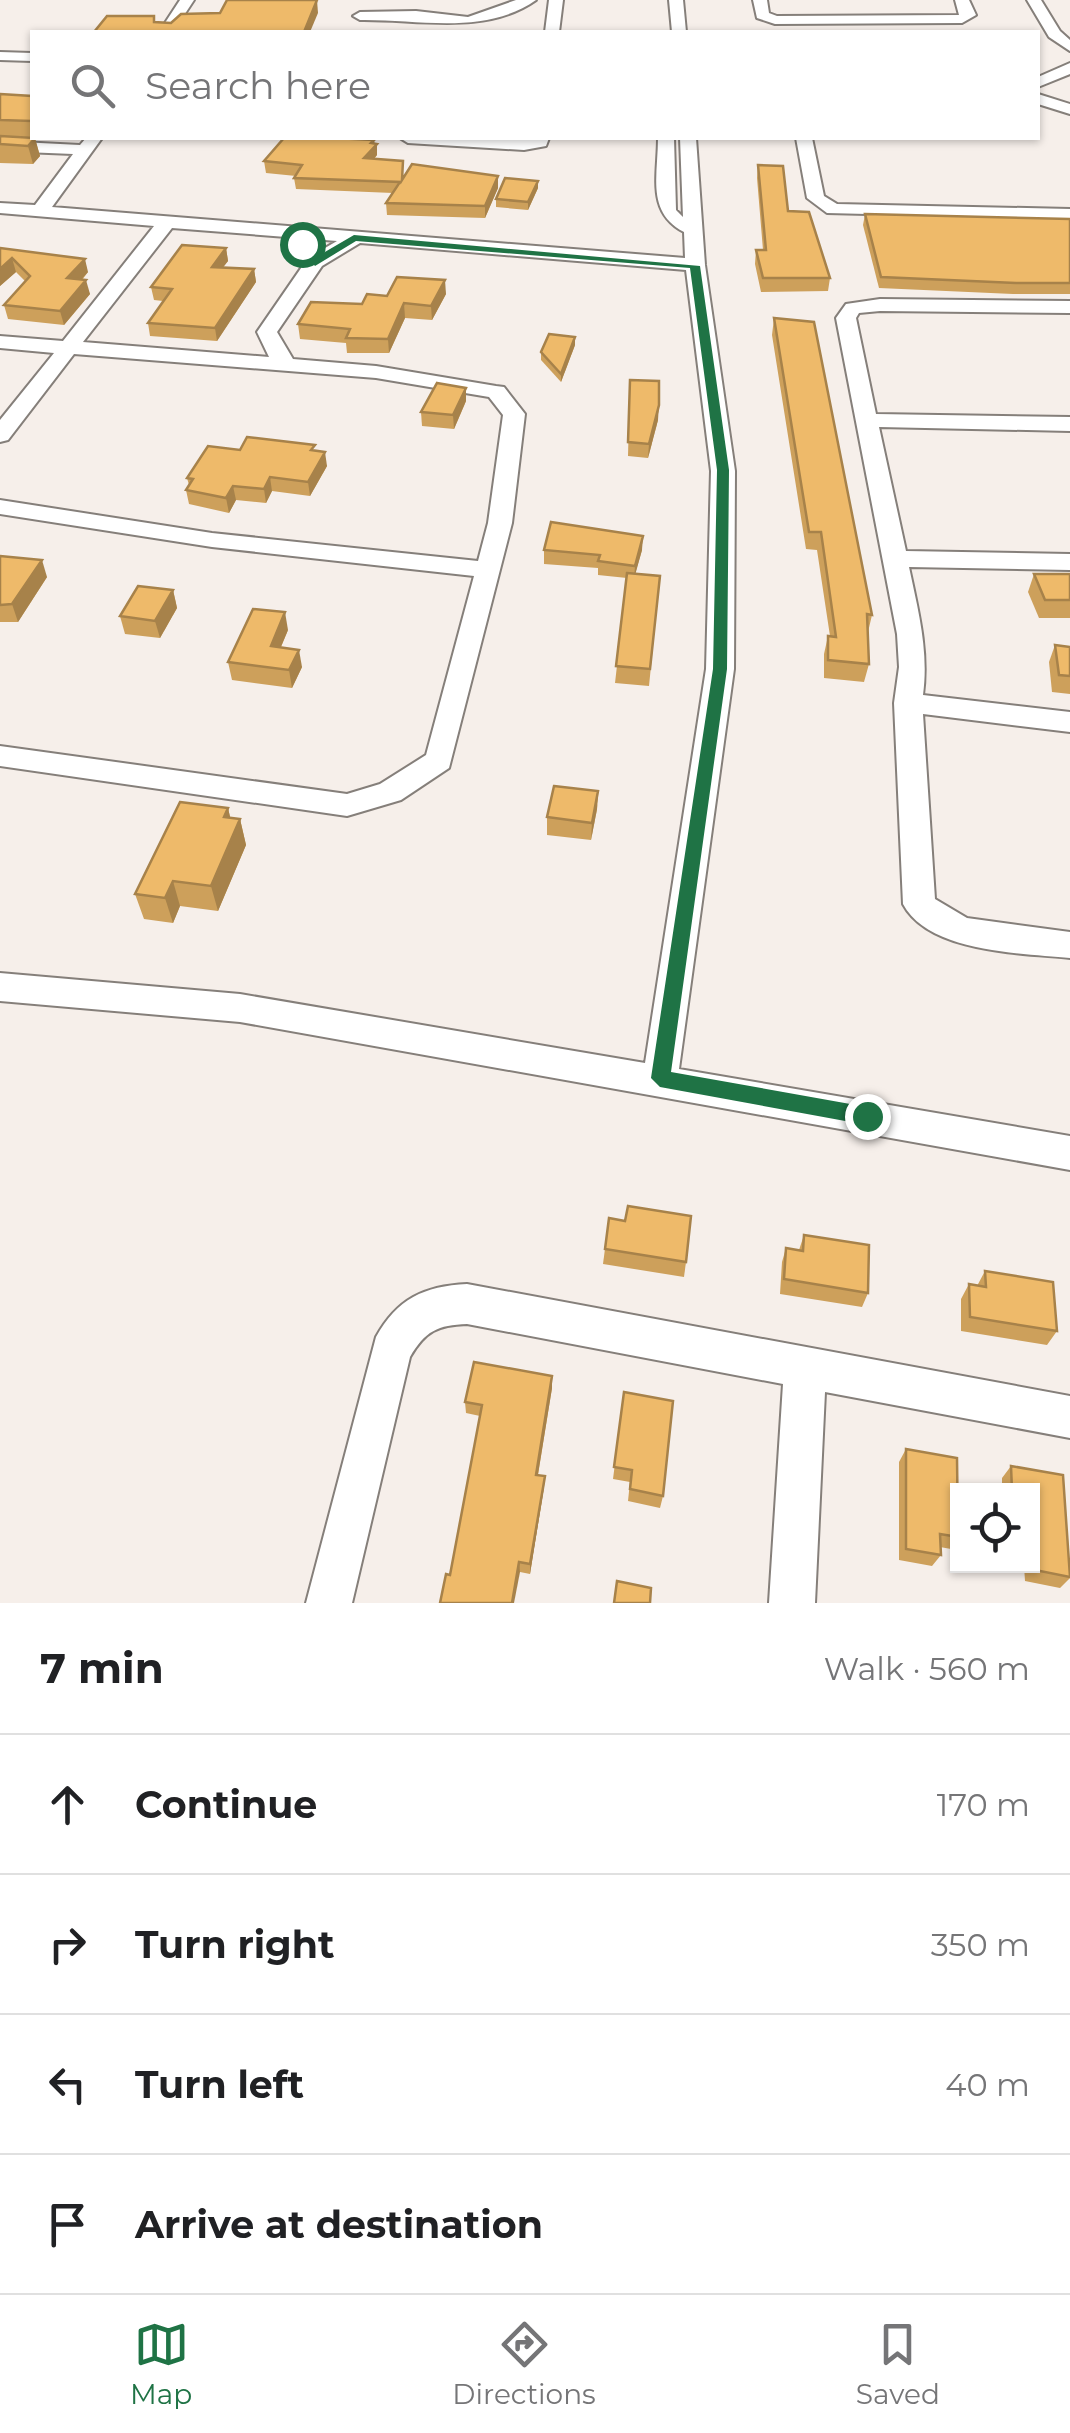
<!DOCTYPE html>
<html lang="en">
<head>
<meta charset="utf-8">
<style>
	body { margin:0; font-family:Montserrat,sans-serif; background:#f2f2f2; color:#202124 }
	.controls { position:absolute; right:30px; bottom:30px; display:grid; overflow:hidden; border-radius:0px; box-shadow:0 2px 8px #0004 }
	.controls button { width:90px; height:90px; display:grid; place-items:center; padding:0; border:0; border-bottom:2px solid #e0e0e0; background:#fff; color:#202124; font:50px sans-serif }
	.stop { position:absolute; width:30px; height:30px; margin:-22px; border:8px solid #1f7345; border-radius:50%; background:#fff }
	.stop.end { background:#1f7345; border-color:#fff; box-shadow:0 2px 10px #0008 }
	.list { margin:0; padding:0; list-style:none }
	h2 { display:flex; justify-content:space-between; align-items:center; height:130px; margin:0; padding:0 40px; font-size:42px }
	h2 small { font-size:32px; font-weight:400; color:#757577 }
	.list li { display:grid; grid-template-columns:65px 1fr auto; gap:30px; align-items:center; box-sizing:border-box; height:140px; padding:0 40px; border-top:2px solid #e0e0e0 }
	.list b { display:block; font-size:38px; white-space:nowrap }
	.list em { font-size:32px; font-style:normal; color:#757577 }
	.icon { flex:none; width:55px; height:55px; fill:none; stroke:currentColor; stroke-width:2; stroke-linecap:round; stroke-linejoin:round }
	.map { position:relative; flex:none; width:1070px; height:1603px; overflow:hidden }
	.search { position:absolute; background:#fff; box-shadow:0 2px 8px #0004; left:30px; right:30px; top:30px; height:110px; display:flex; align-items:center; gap:25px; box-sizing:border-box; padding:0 35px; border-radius:0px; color:#757577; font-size:38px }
	.sheet { height:690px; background:#fff }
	nav { display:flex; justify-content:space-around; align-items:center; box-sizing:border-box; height:140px; border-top:2px solid #e0e0e0; background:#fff; font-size:28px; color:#757577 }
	nav a { display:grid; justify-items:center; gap:5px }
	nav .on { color:#1f7345 }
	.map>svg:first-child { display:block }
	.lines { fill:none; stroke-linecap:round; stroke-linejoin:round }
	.minor-casing { stroke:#857f7a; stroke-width:4 }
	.minor { fill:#fff; fill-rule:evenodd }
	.wall { fill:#cda05b }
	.shaded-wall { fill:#a7824a }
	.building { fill:#eeba6a; stroke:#a7824a; stroke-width:2.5 }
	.route { fill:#1f7345 }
</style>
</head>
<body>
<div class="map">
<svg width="1070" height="1603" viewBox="0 0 1070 1603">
	<rect width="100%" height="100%" fill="#f6efea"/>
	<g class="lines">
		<defs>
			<g id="minor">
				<path d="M180 0H194L173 32H159Z"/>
				<path d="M516 0H536C485 36 418 19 360 20L353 16 360 12 416 11 468 17Z"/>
				<path d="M549 0H563L559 32H545Z"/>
				<path d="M669 0H683L686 32H672Z"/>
				<path d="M753 0H767L769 13 777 16 959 15 955 0H969L976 15 962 23 775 24 757 18Z"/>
				<path d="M1027 0H1041L1060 31 1070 40V51L1049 37Z"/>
				<path d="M0 52 32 53V61L0 60Z"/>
				<path d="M1070 63V74L1038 87V77Z"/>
				<path d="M1038 94 1070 104V114L1038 104Z"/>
				<path d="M86 138H102L52 207 685 258 684 232C646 212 658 176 658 138H674L676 210 683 217 680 138H696L705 265 735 471 734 669 679 1069 1070 1136V1170L240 1022 0 1001V973L240 994 645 1063 706 669 711 471 686 270 360 243 322 266 277 332 293 359 376 366 496 386 504 387 525 414 512 523 449 768 401 800 347 816 0 766V746L347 794 380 784 426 755 474 576 212 547 0 514V500L212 533 478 561 488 523 503 415 489 397 376 378 74 354 8 440 0 442V420L54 353 0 348V336L63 341 154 226 0 213V203L35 205 73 154 0 151V141L80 145ZM172 228 337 241 308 258 257 332 269 357 83 342Z"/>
				<path d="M400 138H549L546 146 524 150 408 143Z"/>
				<path d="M796 138H812L824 196 837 204 1070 209V219L827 213 807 198Z"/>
				<path d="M880 299 1070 301V313L880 311 859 313 856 318 876 414 1070 417V431L879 427 906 551 1070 554V570L909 567C918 610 929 651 923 695L1070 712V732L923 714 935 899 967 918 1070 932V958C1022 953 929 953 903 904L894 703 899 667 897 634 836 318 846 304Z"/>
				<path d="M467 1284 1070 1396V1438L825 1392 815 1603H769L783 1384 467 1324C438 1325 425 1331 410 1357L352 1603H306L376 1337C397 1299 424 1286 467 1284Z"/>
			</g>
		</defs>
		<use href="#minor" class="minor-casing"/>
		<use href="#minor" class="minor"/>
	</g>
	<g class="wall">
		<path d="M0 94 32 96V138H50L48 140 35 139 40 156 33 164 0 163Z"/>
		<path d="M377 155 374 159 404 177 498 188 485 218 387 215 386 203 393 193 296 189 294 178 296 176 266 173 264 161Z"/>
		<path d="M758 165 830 278 828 291 761 292 755 264 756 250H763L757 178Z"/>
		<path d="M538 188 528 210 496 207V199Z"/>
		<path d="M865 214 1070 219V294H1013L879 288 863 225Z"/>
		<path d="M0 248 88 272 82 280 90 294 64 325 8 319 4 305 26 282 16 272 0 286Z"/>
		<path d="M226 248 228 261 223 267 254 269 256 282 217 341 150 336 148 323 163 301 154 300 151 287Z"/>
		<path d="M446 294 432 320 405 318 389 353H347L346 343 300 339 298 324 387 296Z"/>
		<path d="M774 318 872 615 868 632 869 664 864 682 824 678V654L828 636H830L817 550 806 549 772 335Z"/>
		<path d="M575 345 561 382 541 360V352Z"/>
		<path d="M630 380 658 420 648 458 628 456Z"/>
		<path d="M466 388V401L454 429 422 426 421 412Z"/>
		<path d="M240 450 316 451 327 466 310 496 272 491 266 503 236 500 229 513 189 504 186 490 189 485 187 478Z"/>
		<path d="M544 550H642L635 574 660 576 649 686 615 683 627 578 598 575V568L544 564Z"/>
		<path d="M0 556 47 577 18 622H0Z"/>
		<path d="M1034 574H1070V618H1039L1028 592Z"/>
		<path d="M173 590 177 608 160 638 125 634 120 616Z"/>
		<path d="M288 630 281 647 302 667 292 688 232 680 228 662Z"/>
		<path d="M1055 645 1070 647V694L1052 692 1049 662Z"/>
		<path d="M598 791 597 809 591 840 547 835V817Z"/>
		<path d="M228 808 230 817 240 819 246 845 218 911 180 906 173 923 144 919 135 894Z"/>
		<path d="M609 1218 686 1262 684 1277 603 1264Z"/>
		<path d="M804 1235 868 1293 862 1307 780 1294 782 1262 786 1248 799 1250Z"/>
		<path d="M985 1271 1057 1331 1047 1345 961 1331V1299L969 1284 977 1286Z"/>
		<path d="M552 1376V1388L538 1475 544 1487 530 1574 520 1572 450 1575 480 1416 466 1413 465 1402Z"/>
		<path d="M624 1392 663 1496 660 1508 628 1501 630 1482 613 1479Z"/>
		<path d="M906 1449 958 1490V1540L951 1549 940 1547 941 1555 932 1566 899 1560V1462Z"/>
		<path d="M1011 1466 1063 1475 1070 1578 1060 1588 1025 1581 1024 1566H1032V1490H1002V1478Z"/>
	</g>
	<g class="shaded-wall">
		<path d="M317 0 318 13 310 32H304Z"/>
		<path d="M35 138 40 156 33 164 28 146Z"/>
		<path d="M374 140 375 146 377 144V155L365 169 364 158Z"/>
		<path d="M498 176V188L485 218V206Z"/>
		<path d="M538 181V188L528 210V202Z"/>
		<path d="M226 248 228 261 214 279 212 267Z"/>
		<path d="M12 258 16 272 0 286V269Z"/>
		<path d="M85 259 88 272 70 292 67 278Z"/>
		<path d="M254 269 256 282 217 341 215 328Z"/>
		<path d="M86 280 90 294 64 325 60 311Z"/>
		<path d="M445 280 446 294 432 320 431 306Z"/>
		<path d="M404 303 405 318 389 353 388 339Z"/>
		<path d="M575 337V345L561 382V374Z"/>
		<path d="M466 388V401L454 429 453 415Z"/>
		<path d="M659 405 658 420 648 458 649 444Z"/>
		<path d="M325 452 327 466 310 496 308 482Z"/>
		<path d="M270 477 272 491 266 503 264 489Z"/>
		<path d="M233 486 236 500 229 513 226 498Z"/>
		<path d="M643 536 642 550 634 579 635 566Z"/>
		<path d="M42 560 47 577 18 622 12 604Z"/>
		<path d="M173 590 177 608 160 638 155 621Z"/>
		<path d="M285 612 288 630 274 663 271 646Z"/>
		<path d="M299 650 302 667 292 688 289 670Z"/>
		<path d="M598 791 597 809 591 840 592 823Z"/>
		<path d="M228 808 234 834 240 819 246 845 218 911 211 886 224 817Z"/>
		<path d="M173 881 180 906 173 923 165 898Z"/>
		<path d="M552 1376V1388L536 1486V1475Z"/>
		<path d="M545 1476 544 1487 530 1574V1564Z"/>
		<path d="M519 1562 520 1572 514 1603H512Z"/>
	</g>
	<g class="building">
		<path d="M227 0H317L304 32H94L107 16H154V22L171 23 181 14 220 13Z"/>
		<path d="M0 94 32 96V121L0 120Z"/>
		<path d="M0 136 35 138 28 146 0 144Z"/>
		<path d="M284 138H334L374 140 371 143 377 144 364 158 403 161 402 180 412 164 498 176 485 206 386 203 400 182 294 178 302 165 264 161Z"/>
		<path d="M758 165 783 166 788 211 809 212 830 278H763L756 250H766Z"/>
		<path d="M505 178 538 181 528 202 496 199Z"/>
		<path d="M865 214 1070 219V283H1016L881 277Z"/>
		<path d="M182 245 226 248 212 267 254 269 215 328 148 323 172 289 151 287Z"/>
		<path d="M0 248 85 259 67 278 86 280 60 311 4 305 30 276 12 258 0 269Z"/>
		<path d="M397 277 445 280 431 306 404 303 388 339 346 338 350 329 298 324 311 302 362 304 367 294 387 296Z"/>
		<path d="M774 318 814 322 872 615 867 614 869 664 828 660V636L836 637 821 532H809Z"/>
		<path d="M549 334 575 337 561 374 541 352Z"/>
		<path d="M630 380 659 381V405L649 444 628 442Z"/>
		<path d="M437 383 466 388 453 415 421 412Z"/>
		<path d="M247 437 315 445 311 450 325 452 308 482 270 477 264 489 233 486 226 498 186 490 193 479 187 478 208 446 240 450Z"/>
		<path d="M551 522 643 536 635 566 598 561 600 555 544 550Z"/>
		<path d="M0 556 42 560 12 604 0 605Z"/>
		<path d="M627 573 660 576 650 669 616 666Z"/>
		<path d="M1034 574H1070V600H1045Z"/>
		<path d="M138 586 173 590 155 621 120 616Z"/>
		<path d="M253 609 285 612 271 646 299 650 289 670 228 662Z"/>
		<path d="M1055 645 1070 647V676L1059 675Z"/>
		<path d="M554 786 598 791 592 823 547 817Z"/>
		<path d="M180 802 228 808 224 817 240 819 211 886 173 881 165 898 135 894Z"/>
		<path d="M628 1206 691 1216 686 1262 605 1249 609 1218 625 1221Z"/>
		<path d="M804 1235 869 1245 868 1293 784 1279 786 1248 803 1251Z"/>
		<path d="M985 1271 1053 1282 1057 1331 970 1317 969 1284 986 1287Z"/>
		<path d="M474 1362 552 1376 536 1475 545 1476 530 1564 519 1562 512 1603H440L446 1574 450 1575 482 1405 465 1402Z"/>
		<path d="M624 1392 673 1401 663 1496 630 1489 632 1470 614 1467Z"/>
		<path d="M906 1449 957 1458 958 1537 940 1534 941 1555 906 1549Z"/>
		<path d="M1011 1466 1063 1475 1070 1577 1035 1570 1034 1549H1032V1490H1012Z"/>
		<path d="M617 1581 651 1588 650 1603H614Z"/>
	</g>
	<path class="route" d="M354 235 700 266 729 470 727 669 671 1072 867 1107 877 1116 874 1122 867 1125 660 1087 651 1078 713 669 717 470 690 268 356 241 315 266 297 244 306 241 318 256Z"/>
</svg>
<div class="controls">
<button><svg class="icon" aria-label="locate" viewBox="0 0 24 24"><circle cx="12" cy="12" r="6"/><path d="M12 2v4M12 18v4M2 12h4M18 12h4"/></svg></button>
</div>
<div class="stop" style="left:302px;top:244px"></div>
<div class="stop end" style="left:867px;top:1116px"></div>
<div class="search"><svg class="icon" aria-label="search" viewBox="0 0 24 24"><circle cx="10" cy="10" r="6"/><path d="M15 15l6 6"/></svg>Search here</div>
</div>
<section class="sheet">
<h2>7 min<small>Walk · 560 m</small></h2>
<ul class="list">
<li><svg class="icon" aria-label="ahead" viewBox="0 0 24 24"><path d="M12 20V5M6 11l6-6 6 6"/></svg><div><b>Continue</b></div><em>170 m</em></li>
<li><svg class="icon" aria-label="right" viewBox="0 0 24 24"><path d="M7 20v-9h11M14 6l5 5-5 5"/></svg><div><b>Turn right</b></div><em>350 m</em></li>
<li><svg class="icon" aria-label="left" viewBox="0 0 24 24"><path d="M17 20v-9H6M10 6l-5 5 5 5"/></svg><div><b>Turn left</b></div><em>40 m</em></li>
<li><svg class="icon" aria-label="arrive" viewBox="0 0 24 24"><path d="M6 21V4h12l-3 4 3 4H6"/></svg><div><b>Arrive at destination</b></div></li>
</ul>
</section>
<nav>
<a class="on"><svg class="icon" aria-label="map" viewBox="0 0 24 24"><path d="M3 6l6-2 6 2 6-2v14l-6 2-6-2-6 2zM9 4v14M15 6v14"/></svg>Map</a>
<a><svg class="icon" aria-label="directions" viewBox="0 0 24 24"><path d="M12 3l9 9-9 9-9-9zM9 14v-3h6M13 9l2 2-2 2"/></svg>Directions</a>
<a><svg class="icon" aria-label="saved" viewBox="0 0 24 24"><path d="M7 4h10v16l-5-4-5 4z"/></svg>Saved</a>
</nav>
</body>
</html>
